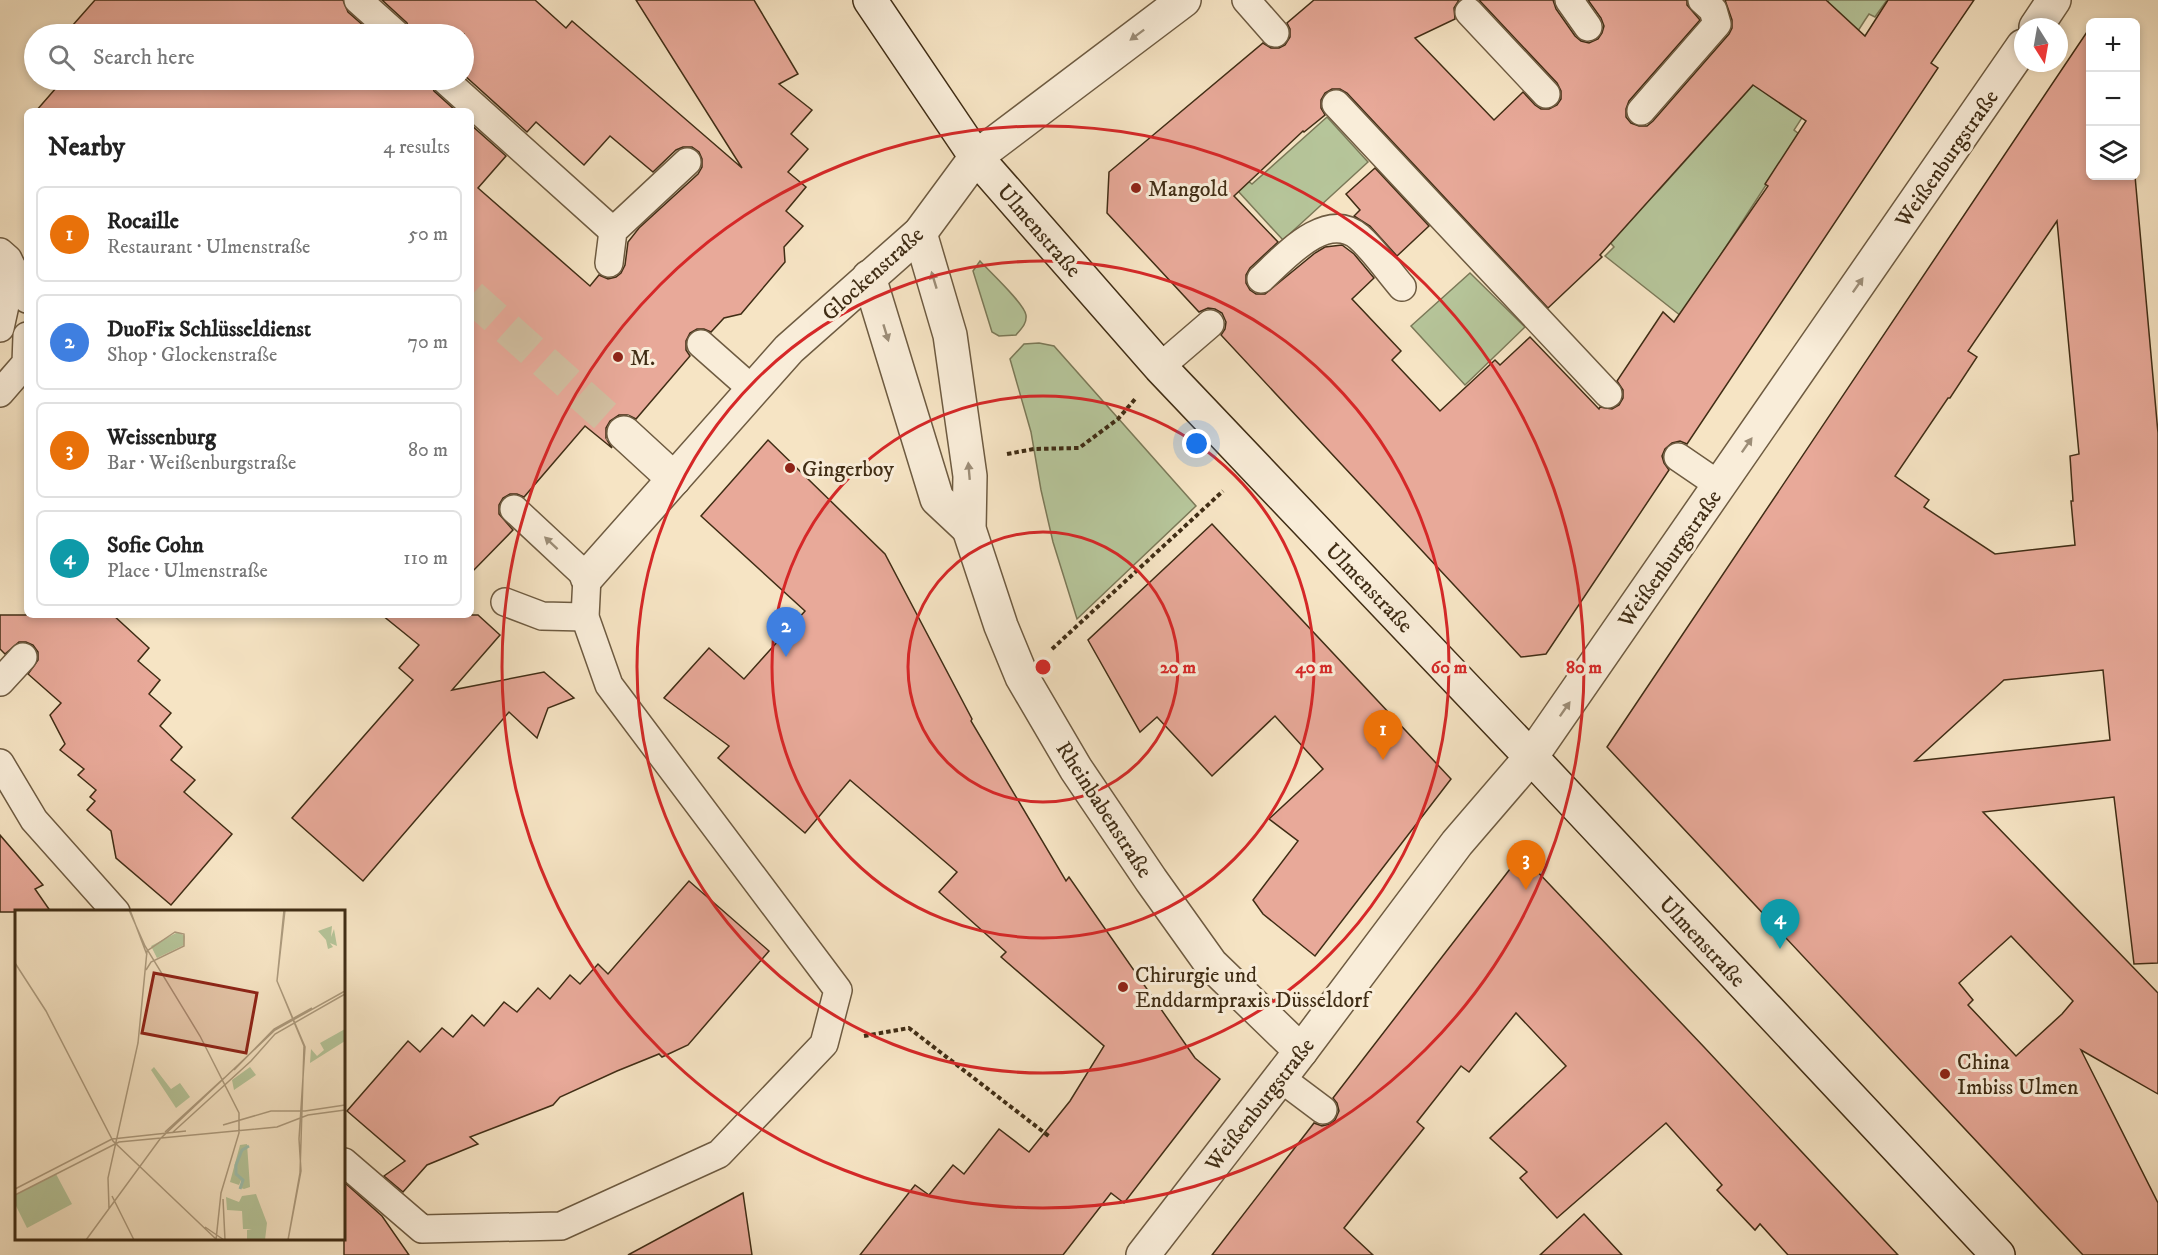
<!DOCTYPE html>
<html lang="en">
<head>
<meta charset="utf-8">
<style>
	body { margin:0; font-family:"IM FELL DW Pica",serif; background:#f6f6f6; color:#222 }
	.controls { position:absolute; right:18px; top:18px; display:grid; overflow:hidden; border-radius:9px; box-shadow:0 3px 9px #0003 }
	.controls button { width:54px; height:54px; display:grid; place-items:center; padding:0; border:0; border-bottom:2px solid #e0e0e0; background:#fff; color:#222; font:30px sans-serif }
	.compass { position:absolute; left:2014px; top:18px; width:54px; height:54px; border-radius:50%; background:#fff; box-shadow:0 3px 9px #0003; rotate:169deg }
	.you { position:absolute; left:1197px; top:444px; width:21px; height:21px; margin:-15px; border:4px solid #fff; border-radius:50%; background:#1a73e8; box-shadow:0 0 0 9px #1a73e833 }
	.badge { display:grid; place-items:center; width:39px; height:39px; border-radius:50%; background:#ea580c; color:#fff; font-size:20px; font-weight:700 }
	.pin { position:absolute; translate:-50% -50px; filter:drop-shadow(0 2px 3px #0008) }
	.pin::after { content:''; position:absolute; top:32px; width:21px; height:18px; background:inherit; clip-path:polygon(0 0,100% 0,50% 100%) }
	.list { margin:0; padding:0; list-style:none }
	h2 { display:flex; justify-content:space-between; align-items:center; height:78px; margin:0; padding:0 24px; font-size:26px }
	h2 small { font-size:20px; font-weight:400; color:#767676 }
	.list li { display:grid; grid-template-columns:39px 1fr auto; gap:18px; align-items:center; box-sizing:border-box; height:96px; margin:0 12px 12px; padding:0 12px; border:2px solid #e0e0e0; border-radius:9px }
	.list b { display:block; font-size:22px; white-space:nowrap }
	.list p { margin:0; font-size:20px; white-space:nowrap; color:#767676 }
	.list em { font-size:20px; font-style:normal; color:#767676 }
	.icon { flex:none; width:33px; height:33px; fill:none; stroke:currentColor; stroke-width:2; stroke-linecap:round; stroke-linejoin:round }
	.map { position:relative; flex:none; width:2158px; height:1255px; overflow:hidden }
	.search { position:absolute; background:#fff; box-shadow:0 3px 9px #0003; left:24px; top:24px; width:450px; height:66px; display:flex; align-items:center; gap:15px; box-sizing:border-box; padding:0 21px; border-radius:33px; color:#767676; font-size:22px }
	.panel { position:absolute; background:#fff; box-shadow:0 3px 9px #0003; left:24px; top:108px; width:450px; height:510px; border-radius:9px }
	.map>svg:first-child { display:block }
	.green { fill:#b6c59a; stroke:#7b7958; stroke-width:1.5 }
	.building { fill:#e8a999; stroke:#402d15; stroke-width:1.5; fill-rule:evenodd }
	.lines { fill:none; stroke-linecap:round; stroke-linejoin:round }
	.pedestrian-tunnel { stroke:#d2bfa1; stroke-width:33; stroke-dasharray:33 16; stroke-linecap:butt }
	.service-casing { stroke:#6e5b41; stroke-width:30 }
	.pedestrian-casing { stroke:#6e5b41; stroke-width:36 }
	.minor-casing { stroke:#6e5b41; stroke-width:36 }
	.secondary-casing { stroke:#402d15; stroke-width:36 }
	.path { stroke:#402d15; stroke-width:4; stroke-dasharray:4.5 3; stroke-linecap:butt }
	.service { stroke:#f9edd9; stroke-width:27 }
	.pedestrian { stroke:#f9edd9; stroke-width:33 }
	.minor { stroke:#f9edd9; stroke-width:33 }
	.secondary { stroke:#f9edd9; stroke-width:33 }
	.oneway { fill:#9c8d77 }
	.ring { fill:none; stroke:#d62828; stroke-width:3 }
	.poi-dot { fill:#8f2418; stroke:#f9edd9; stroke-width:2 }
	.labels { text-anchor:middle; stroke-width:6; stroke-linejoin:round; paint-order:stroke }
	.street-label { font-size:22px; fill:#402d15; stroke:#f9edd9 }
	.poi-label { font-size:22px; fill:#402d15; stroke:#f9edd9; text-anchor:start }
	.inset-river { fill:none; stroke:#9ebfad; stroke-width:3 }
	.inset-road { fill:none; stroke:#ad9b7e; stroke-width:1.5 }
	.view { fill:#8f2418; fill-opacity:0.15; stroke:#8f2418; stroke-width:3 }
	.inset-edge { fill:none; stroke:#402d15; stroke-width:3 }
	.centre { fill:#d62828; stroke:#f9edd9; stroke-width:3 }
	.ring-label { font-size:18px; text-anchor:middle; font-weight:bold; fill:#d62828; stroke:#f9edd9; stroke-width:6; stroke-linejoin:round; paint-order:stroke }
</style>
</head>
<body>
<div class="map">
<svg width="2158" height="1255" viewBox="0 0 2158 1255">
	<rect width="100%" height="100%" fill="#f6e4c4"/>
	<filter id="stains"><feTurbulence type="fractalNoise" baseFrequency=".00333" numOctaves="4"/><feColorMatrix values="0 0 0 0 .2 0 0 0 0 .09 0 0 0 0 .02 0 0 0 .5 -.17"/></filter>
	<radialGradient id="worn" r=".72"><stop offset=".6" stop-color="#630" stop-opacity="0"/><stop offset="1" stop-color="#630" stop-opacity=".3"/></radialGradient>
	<g class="green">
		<path d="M1829 0H1887L1875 17 1869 14 1865 20 1794 130 1799 134 1681 316 1605 256 1614 247 1608 240 1660 189Z"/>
		<path d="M1327 117 1368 162 1283 240 1238 191 1248 181 1252 184Z"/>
		<path d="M980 261C990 272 1024 303 1026 315 1027 324 1021 329 1016 335L999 336 992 332 973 271Z"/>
		<path d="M1470 273 1525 327 1465 385 1411 326Z"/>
		<path d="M1039 343 1054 346 1196 506 1077 619 1053 542 1041 490 1031 432 1010 359 1024 344Z"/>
	</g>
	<g class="building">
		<path d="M95 0H343L348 12 373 34H65Z"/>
		<path d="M382 0H535L566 28 572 21 742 168 636 0H754L798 74 779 84 812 110 791 134 808 149 788 172 806 187 786 211 803 226 784 247 785 262 741 314 724 318 711 332 704 329H697L690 333 686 341V350L690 356 636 419 628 415H619L610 421 606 428V438L612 448 585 426 524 497 517 494H510L503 498 499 505V514L513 530 471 573V125L506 156 478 188 590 286 599 275 608 279 616 277 621 273 625 265 628 242 639 228 698 174 702 167V159L699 152 692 147H683L676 150 653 172 610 136 584 165 536 122 527 132 464 75V34H411L407 23Z"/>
		<path d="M1314 0H1459L1454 8 1455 19 1415 38 1494 120 1523 92 1535 105 1541 109H1549L1557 105 1561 99V91L1557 83 1479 0H1553L1556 9 1575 36 1581 41 1589 43 1598 39 1602 33 1604 26 1601 18 1588 0H1687V5L1700 20 1629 101 1626 109V117L1631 123 1639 126H1647L1653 121 1729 34 1732 28V20L1725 0H1826L1865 36 1888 0H1974L1931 63 1938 68 1687 444 1680 441 1672 443 1665 449 1662 456 1664 463 1669 470 1546 654 1521 657 1221 335 1225 329 1226 322 1222 313 1215 309 1208 308 1199 312 1107 213 1109 172 1263 43 1271 48H1279L1285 45 1290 37V29L1287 23ZM1753 85 1806 121 1765 184 1768 186 1674 322 1663 312 1617 381 1623 390V398L1619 405 1612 409 1600 407 1599 409 1530 337 1500 365 1495 360 1440 411 1392 360 1401 351 1352 299 1374 278 1354 254 1342 245 1325 247 1315 253 1265 294H1256L1250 290 1246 283V275L1250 268 1278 242 1234 196 1303 131 1304 132 1325 115 1321 108V100L1325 93 1332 89H1340L1347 93 1548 308 1602 257 1600 255Z"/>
		<path d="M2091 26V176H2135L2158 433V963L2134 964 2114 797 1983 812 2158 993V1094L2081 1050 2158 1203V1255H2083L1607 747ZM2057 221 2079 454 2070 456 2073 501H2071L2075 545 1995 554 1924 507 1929 500 1895 476 1948 398H1950L1977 357 1968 351ZM2103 670 2110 740 1915 761 2004 680ZM2011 936 2073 1001 2062 1014 2016 1056 1968 1005 1973 1000 1959 983Z"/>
		<path d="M63 80H430L434 91 456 111H36Z"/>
		<path d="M1375 168 1429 226 1397 256 1370 226 1354 216 1360 210 1346 194Z"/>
		<path d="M768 440 885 554 972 719 971 721 1066 881 1069 877 1195 1058 1220 1079 1124 1203 1111 1193 1063 1255H860L915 1185 929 1195 953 1165 964 1174 999 1129 1029 1152 1070 1101 1104 1046 1001 957 1006 952 939 892 957 872 850 780 805 833 718 758 729 746 664 698 709 648 744 679 805 611 701 516Z"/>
		<path d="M1212 524 1451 779 1315 956 1263 914 1253 900 1298 841 1269 819 1323 769 1275 716 1212 776 1157 717 1140 732 1088 640Z"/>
		<path d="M0 615H113L149 648 138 661 160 680 149 694 171 713 160 726 182 747 171 760 195 780 184 792 232 834 171 905 116 858 111 831 87 810 95 801 90 797 96 790 78 775 84 769 60 750 65 744 50 715 61 703 28 674 38 660V652L33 645 26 642H19L5 654 0 649Z"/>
		<path d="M382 615H478L500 635 452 690 544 672 574 698 548 708 537 738 509 712 363 881 292 818 413 680 399 668 419 645Z"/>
		<path d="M0 835 43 885 35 889 51 912H0Z"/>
		<path d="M1533 867 1704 1047 1898 1255H1788L1760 1224 1755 1230 1717 1190 1722 1185 1666 1123 1557 1218 1520 1178 1527 1172 1490 1138 1566 1066 1516 1013 1469 1072 1461 1066 1417 1122 1424 1128 1344 1228 1373 1255H1212L1314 1123 1322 1126 1330 1124 1335 1120 1339 1111 1337 1103 1333 1098 1510 869Z"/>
		<path d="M689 881 769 951 688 1045 662 1057 659 1054 617 1071 560 1097 553 1105 470 1137 478 1144 427 1165 403 1192 384 1176 405 1161 347 1111 408 1041 420 1052 442 1028 453 1037 472 1015 484 1026 504 1002 517 1012 538 988 550 999 570 975 580 984 598 964 608 974Z"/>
		<path d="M344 1182 382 1216 409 1255H344Z"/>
		<path d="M743 1193 752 1255H628Z"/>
		<path d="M1584 1214 1622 1255H1540Z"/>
	</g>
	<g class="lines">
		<path class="pedestrian-tunnel" d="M471 296 624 433"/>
		<defs>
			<g id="service">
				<path d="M358 0 396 34"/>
				<path d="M1246 0 1275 33"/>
				<path d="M1569 0 1588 27"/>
				<path d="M1469 12 1546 94"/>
				<path d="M445 80 613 231"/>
				<path d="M1336 104 1608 394"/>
				<path d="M1641 111 1717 24 1713 10 1702 0"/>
				<path d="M0 252 8 259 27 299"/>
				<path d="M609 263 613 231 687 162"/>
				<path d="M1261 279C1284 258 1326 209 1359 237 1375 251 1388 271 1402 287"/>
				<path d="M0 328 13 269"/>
				<path d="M701 344 753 390"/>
				<path d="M1160 367 1210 324"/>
				<path d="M0 393 26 363 27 336"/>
				<path d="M1678 457 1719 485"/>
				<path d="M505 602 542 616 585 617"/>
				<path d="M0 682 23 657"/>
				<path d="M0 763 34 820 116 912"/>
				<path d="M1279 1077 1323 1110"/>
				<path d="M344 1162 422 1229 561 1226 719 1154 824 1044 838 990 609 685 585 617 587 577 514 509"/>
			</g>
			<path id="pedestrian" d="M624 433 674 479"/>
			<g id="minor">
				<path d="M2036 27 2054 0"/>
				<path d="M920 233 950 335 970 476 969 529 1001 626 1022 677 1076 769 1151 880 1211 964 1301 1051"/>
				<path d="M869 277 937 499 969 529"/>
				<path d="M587 577 789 349 920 233 976 157 1184 0"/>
				<path d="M1143 1255 1301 1051 1457 843 1531 757 2023 46"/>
			</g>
			<path id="secondary" d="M870 0 976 157 1160 367 1531 757 1998 1255"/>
		</defs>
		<use href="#service" class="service-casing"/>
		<use href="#pedestrian" class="pedestrian-casing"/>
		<use href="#minor" class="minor-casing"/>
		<use href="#secondary" class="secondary-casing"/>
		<g class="path">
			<path d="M1007 454 1034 449 1079 448 1118 419 1136 398"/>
			<path d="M1052 649 1223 491"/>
			<path d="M864 1036 909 1028 1050 1137"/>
		</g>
		<use href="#service" class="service"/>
		<use href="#pedestrian" class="pedestrian"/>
		<use href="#minor" class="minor"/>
		<use href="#secondary" class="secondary"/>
	</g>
	<defs><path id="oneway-solid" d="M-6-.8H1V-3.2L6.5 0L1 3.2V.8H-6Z" transform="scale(1.5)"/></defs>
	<g class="oneway">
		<use href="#oneway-solid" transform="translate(1137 35) rotate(143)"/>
		<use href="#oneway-solid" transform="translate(934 280) rotate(-107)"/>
		<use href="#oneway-solid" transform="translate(1858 285) rotate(-55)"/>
		<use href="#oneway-solid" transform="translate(886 333) rotate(73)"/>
		<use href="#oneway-solid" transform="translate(1747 445) rotate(-55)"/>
		<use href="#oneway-solid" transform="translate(969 471) rotate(-95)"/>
		<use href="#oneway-solid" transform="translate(551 543) rotate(-137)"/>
		<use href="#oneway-solid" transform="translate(1565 709) rotate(-55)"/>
	</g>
	<g class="ring">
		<circle cx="1043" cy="667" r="135"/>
		<circle cx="1043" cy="667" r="271"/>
		<circle cx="1043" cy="667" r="406"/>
		<circle cx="1043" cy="667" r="541"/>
	</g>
	<g class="poi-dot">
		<circle cx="1136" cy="188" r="6"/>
		<circle cx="618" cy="357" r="6"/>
		<circle cx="790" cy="468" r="6"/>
		<circle cx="1123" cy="987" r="6"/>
		<circle cx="1945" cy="1074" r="6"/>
	</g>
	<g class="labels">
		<g class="street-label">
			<text transform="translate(1946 158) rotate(-55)" y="8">Weißenburgstraße</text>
			<text transform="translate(1040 230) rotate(49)" y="8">Ulmenstraße</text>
			<text transform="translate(872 273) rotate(-42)" y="8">Glockenstraße</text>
			<text transform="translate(1669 558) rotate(-55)" y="8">Weißenburgstraße</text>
			<text transform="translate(1370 587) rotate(46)" y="8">Ulmenstraße</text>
			<text transform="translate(1105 809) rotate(57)" y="8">Rheinbabenstraße</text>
			<text transform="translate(1703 941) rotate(47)" y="8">Ulmenstraße</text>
			<text transform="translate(1259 1104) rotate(-52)" y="8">Weißenburgstraße</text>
		</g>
		<g class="poi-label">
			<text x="1148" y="196">Mangold</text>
			<text x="630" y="365">M.</text>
			<text x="802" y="476">Gingerboy</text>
			<text x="1135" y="982">Chirurgie und<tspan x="1135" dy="25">Enddarmpraxis Düsseldorf</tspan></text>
			<text x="1957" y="1069">China<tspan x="1957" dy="25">Imbiss Ulmen</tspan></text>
		</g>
	</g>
	<g transform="translate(15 910)">
		<rect width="330" height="330" fill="#f6e4c4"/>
		<path d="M317 16 316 27 319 19 322 36 315 33 318 37 313 39 311 30 303 21ZM163 22 170 26 169 35 142 48 136 36ZM330 119V131L295 153 296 139 302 146 309 140 305 133ZM139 157 156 179 165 173 175 187 161 198 136 160ZM235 157 241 165 219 180 217 170ZM232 234 235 277 229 279 226 278 227 268 224 275 215 272 225 235ZM41 264 57 294 12 318 0 294V285ZM241 284 252 313 250 330H232V320L237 319H228L227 301 212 300 211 287 224 292 227 286Z" fill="#b6c59a"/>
		<path class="inset-river" d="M225 279 228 270 221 264V255L227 240 234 236"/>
		<path class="inset-road" d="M114 0 130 36 185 126 224 203V223L206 283 201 330M115 0 132 45M269 0 262 71 289 136 285 263 273 330M270 0 262 71 290 137 284 229 286 261 273 330M0 53 31 101 98 231 202 330M219 160 259 119 297 98M208 215 256 201H290L330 195M150 222 209 168M157 223 236 151 260 124 330 84M0 279 97 229 171 221M0 285 104 232 262 217 293 205 330 200M97 286 119 330M208 289 210 330M94 298 93 268 123 133 132 41 160 22 169 24V36L136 52 131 60M190 317 209 330M71 330 145 229 260 120 330 81"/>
		<path class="view" d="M139 63 242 83 231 143 127 123Z"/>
		<rect width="330" height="330" class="inset-edge"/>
	</g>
	<circle cx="1043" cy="667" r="9" class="centre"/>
	<g class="ring-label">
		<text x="1178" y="673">20 m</text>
		<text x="1314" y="673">40 m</text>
		<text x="1449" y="673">60 m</text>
		<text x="1584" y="673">80 m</text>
	</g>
	<rect width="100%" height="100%" filter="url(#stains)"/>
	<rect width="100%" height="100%" fill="url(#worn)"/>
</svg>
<div class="controls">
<button>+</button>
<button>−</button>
<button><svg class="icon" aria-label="layers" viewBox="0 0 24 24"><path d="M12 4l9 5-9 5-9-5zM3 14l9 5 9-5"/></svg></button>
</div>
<svg class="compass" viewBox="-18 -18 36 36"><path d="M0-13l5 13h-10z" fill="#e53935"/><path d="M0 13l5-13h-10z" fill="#767676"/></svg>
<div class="you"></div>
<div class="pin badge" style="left:1383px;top:760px;background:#e8710a">1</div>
<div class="pin badge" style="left:786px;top:657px;background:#3f7fe0">2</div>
<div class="pin badge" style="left:1526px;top:890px;background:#e8710a">3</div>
<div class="pin badge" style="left:1780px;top:949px;background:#0f9aa8">4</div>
<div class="search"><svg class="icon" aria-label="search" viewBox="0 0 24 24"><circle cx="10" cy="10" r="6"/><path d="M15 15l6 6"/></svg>Search here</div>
<section class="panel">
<h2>Nearby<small>4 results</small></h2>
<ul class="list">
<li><span class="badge" style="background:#e8710a">1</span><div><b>Rocaille</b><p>Restaurant · Ulmenstraße</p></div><em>50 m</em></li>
<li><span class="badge" style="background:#3f7fe0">2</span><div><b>DuoFix Schlüsseldienst</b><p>Shop · Glockenstraße</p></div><em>70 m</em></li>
<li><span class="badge" style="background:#e8710a">3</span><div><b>Weissenburg</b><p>Bar · Weißenburgstraße</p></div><em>80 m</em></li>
<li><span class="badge" style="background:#0f9aa8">4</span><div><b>Sofie Cohn</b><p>Place · Ulmenstraße</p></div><em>110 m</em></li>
</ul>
</section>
</div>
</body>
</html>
